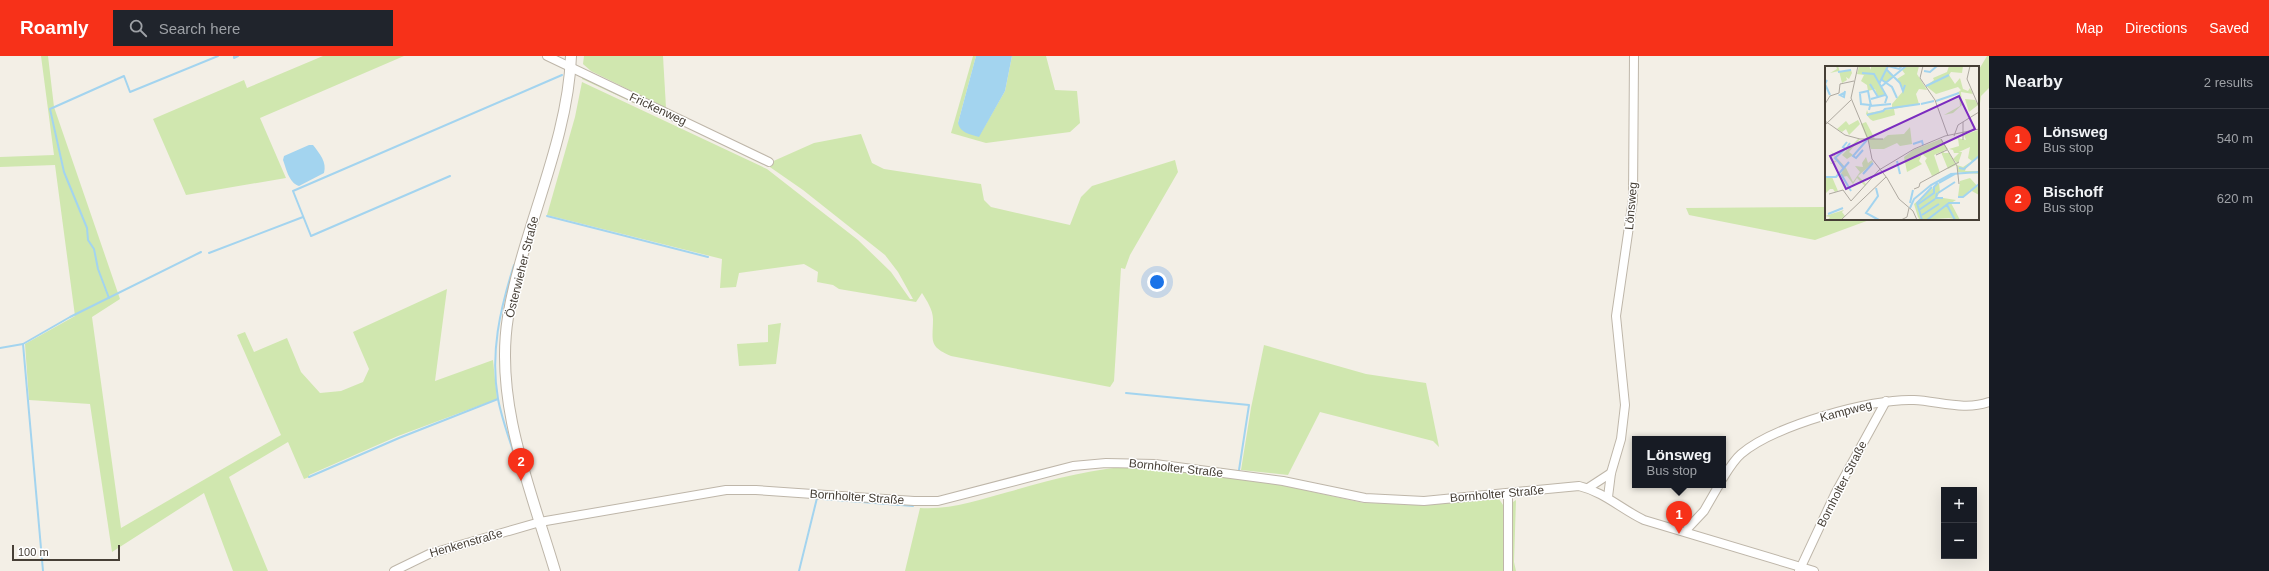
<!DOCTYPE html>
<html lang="en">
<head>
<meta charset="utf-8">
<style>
	body { margin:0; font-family:Helvetica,sans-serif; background:#20242c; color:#f1f3f6 }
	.controls { position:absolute; right:12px; bottom:12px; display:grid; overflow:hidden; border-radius:0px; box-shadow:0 4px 16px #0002 }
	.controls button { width:36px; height:36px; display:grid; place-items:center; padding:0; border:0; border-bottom:1px solid #363941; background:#171b24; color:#f1f3f6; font:20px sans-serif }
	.scale { position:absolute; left:12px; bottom:10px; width:108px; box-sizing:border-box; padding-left:4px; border:2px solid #463f36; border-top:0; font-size:11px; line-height:14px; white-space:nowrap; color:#463f36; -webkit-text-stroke:3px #fff; paint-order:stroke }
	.you { position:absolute; left:1157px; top:226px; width:14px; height:14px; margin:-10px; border:3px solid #fff; border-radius:50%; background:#1a73e8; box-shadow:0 0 0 6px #1a73e833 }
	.badge { display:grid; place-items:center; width:26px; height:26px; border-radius:50%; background:#f73119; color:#fff; font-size:13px; font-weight:700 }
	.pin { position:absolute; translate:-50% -33px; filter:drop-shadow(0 1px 2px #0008) }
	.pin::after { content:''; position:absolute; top:21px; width:14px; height:12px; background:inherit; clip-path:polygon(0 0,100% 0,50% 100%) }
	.popup { position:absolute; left:1632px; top:380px; width:94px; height:52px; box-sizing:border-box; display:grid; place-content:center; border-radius:0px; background:#171b24; filter:drop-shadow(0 1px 3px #0005); font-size:13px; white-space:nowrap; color:#9ea1a6 }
	.popup b { font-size:15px; color:#f1f3f6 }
	.popup::after { content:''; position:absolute; left:50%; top:100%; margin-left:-8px; border:8px solid transparent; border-top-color:#171b24 }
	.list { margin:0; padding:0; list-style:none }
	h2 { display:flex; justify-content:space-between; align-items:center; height:52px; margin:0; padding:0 16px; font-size:17px }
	h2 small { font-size:13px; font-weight:400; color:#9ea1a6 }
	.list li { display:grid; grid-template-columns:26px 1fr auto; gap:12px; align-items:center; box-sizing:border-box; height:60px; padding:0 16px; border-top:1px solid #363941 }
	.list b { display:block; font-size:15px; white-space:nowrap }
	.list p { margin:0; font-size:13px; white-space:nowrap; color:#9ea1a6 }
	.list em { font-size:13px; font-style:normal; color:#9ea1a6 }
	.icon { flex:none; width:22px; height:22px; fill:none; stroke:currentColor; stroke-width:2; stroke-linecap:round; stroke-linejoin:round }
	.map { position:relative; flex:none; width:1989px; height:515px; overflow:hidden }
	header { display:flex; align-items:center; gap:24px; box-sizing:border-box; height:56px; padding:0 20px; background:#f73119; color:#fff }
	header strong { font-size:19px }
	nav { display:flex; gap:22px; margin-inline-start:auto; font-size:14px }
	.search { width:280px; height:36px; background:#20242c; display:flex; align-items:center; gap:10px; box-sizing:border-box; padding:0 14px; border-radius:0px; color:#9ea1a6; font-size:15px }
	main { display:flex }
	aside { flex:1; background:#171b24 }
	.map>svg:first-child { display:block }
	.green { fill:#d0e7af }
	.water { fill:#a3d4ef }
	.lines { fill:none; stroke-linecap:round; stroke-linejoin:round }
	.stream { stroke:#a3d4ef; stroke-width:2 }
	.minor-casing { stroke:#beb6a9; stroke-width:10 }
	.tertiary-casing { stroke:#beb6a9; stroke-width:12 }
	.minor { stroke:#fff; stroke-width:8 }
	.tertiary { stroke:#fff; stroke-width:10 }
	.labels { text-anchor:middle; stroke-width:3; stroke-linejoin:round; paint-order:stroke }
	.street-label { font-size:12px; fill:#463f36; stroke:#fff }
	.inset-river { fill:none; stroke:#a3d4ef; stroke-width:2 }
	.inset-road { fill:none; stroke:#aea9a0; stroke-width:1 }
	.view { fill:#7b2cbf; fill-opacity:0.15; stroke:#7b2cbf; stroke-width:2 }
	.inset-edge { fill:none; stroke:#463f36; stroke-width:2 }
</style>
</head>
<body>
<header>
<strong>Roamly</strong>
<div class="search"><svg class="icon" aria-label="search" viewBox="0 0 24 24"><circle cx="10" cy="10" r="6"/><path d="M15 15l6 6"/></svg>Search here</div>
<nav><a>Map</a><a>Directions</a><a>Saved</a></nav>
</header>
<main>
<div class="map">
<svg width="1989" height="515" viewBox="0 0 1989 515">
	<rect width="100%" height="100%" fill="#f3efe6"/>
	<g class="green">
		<path d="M41 0H48L54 51 120 243 92 261 121 472 281 379 237 279 245 276 254 296 287 282 301 316 320 337 341 335 363 326 369 313 353 276 447 233 435 325 493 304 497 343 398 380 309 419V421L304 423 288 386 229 421 268 515H233L204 437 112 496 90 348 29 344 25 288 75 260 55 109 0 111V101L54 99Z"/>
		<path d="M323 0H404L260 62 286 122 186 139 153 63 244 24 247 32Z"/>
		<path d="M584 0H663L666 52 591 15 583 8Z"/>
		<path d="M973 0H976L958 67 979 80 1005 35 1012 0H1046L1055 34 1077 35 1080 67 1070 76 986 87 951 77Z"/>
		<path d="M1987 0H1989V32L1981 40 1978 61V15Z"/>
		<path d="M582 19 769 107 814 87 861 78 872 107 884 113 981 128 984 144 991 151 1070 169 1081 141 1092 130 1175 104 1178 116 1130 199 1125 213 1121 212 1114 325 1110 331 951 300C928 290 933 285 933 263 933 254 927 245 922 237L916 246 839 233 833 229 817 226 818 216 804 208 739 217 736 231 720 232 722 203 547 159 575 61 582 26 767 113 858 184 891 216 910 243H913L898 216 885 199 803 134 767 109 582 23Z"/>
		<path d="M1826 151V163H1872L1815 184 1689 159 1686 152Z"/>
		<path d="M781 267 776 308 739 310 737 288 768 286V269Z"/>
		<path d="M1264 289 1366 318 1426 327 1439 391 1433 385 1320 356 1288 419 1241 414 1251 352Z"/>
		<path d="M1137 410 1281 429 1364 447 1425 448 1499 443 1503 449 1504 515H905L920 452C951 454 979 444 1008 436 1051 424 1092 412 1137 410Z"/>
		<path d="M1516 444 1514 506 1516 515H1512L1513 446Z"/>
	</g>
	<g class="water">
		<path d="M976 0H1012L1005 35 979 81C970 78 960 77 958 67Z"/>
		<path d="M309 89H313C320 98 327 106 324 117L299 130C289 127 286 112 283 104L284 100Z"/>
	</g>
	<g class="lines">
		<g class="stream">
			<path d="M234 0V2L238 0"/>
			<path d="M450 120 311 180 293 135 562 19"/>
			<path d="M547 160 708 201"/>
			<path d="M209 197 303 161"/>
			<path d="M514 209C500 253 490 297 498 343 502 364 510 384 516 405"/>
			<path d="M109 242 98 213 94 193 88 184 87 172 64 116 50 53 124 20 130 36 218 0"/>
			<path d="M23 288 43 515"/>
			<path d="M0 292 23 288 70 261 201 196"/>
			<path d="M1126 337 1249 349 1239 414"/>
			<path d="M309 421 399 382 498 343"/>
			<path d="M823 443 913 450"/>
			<path d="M799 515 817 442"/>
		</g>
		<defs>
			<g id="minor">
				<path d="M547 0 769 106"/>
				<path d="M1723 422C1728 414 1734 404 1741 398 1774 370 1871 342 1914 344 1938 345 1965 355 1989 346"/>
				<path d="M1588 432 1611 417"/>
				<path d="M1508 438V515"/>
				<path d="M1608 441 1611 417 1621 383 1625 349 1616 260 1633 143 1634 0"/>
				<path d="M1687 476 1688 472 1704 455 1719 429"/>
				<path d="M394 515 429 498 540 466 726 434H756L914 445H938L1073 410 1106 407 1155 408 1283 425 1365 442 1424 445 1579 430C1604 436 1621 453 1644 464L1814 515"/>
				<path d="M1799 515 1835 438 1886 345"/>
			</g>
			<path id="tertiary" d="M555 515C531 434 494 347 508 261 522 175 568 87 571 0"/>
		</defs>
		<use href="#minor" class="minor-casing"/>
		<use href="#tertiary" class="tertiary-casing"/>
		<use href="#minor" class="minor"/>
		<use href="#tertiary" class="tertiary"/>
	</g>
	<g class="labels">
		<g class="street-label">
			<text transform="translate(658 53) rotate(25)" y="4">Frickenweg</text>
			<text transform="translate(1631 150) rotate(-85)" y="4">Lönsweg</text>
			<text transform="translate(522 211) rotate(-76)" y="4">Österwieher Straße</text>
			<text transform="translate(1846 355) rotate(-15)" y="4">Kampweg</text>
			<text transform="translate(1176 412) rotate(6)" y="4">Bornholter Straße</text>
			<text transform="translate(1842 428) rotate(-63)" y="4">Bornholter Straße</text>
			<text transform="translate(1497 438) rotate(-5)" y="4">Bornholter Straße</text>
			<text transform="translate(857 441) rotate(4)" y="4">Bornholter Straße</text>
			<text transform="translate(466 487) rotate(-16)" y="4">Henkenstraße</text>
		</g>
	</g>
	<g transform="translate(1825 10)">
		<rect width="154" height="154" fill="#f3efe6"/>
		<path d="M11 0H13L15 6 26 4 27 7 24 13 21 11 22 14 17 17 14 5 5 7 12 3ZM34 0H44L46 4V0H61V4L69 10 61 17 56 14 54 17 60 29 53 31 50 23 43 25 42 19 36 15 39 9 32 8ZM82 0H94L92 8 102 24 94 23 91 28 84 30 91 28 94 38 69 43 70 49 48 55 45 53 41 48 42 44 43 47 67 43V38L79 24 72 13 80 8 77 4ZM124 0H138L137 7 126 6 124 9 130 18 135 12 138 23 143 25 145 22 148 28 136 26 137 39 128 47 119 49 135 40 134 27H132L136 24 133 21 111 28 101 20 109 14 108 12 122 6ZM140 33 150 34 153 39 144 46ZM33 54 35 58 24 69 21 63 17 66 12 63 21 55 24 59ZM41 56 50 73H58L63 69 79 68 85 61 87 78 75 80 72 77 59 83H46L36 58ZM153 64 154 90 142 100 140 105H154V108L133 106 132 99 138 101 147 95 143 92 145 81 134 86H137L133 98 128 93 134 87H129L128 84 124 83 134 80 133 72 141 74 139 69ZM33 73H35L24 86 28 89 22 93 17 89ZM116 73 123 83 118 85 119 87H124L131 99 123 103 116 86 109 89 115 107 107 110 100 95 102 92 97 88 94 95 97 98 82 106 79 91 88 84ZM5 84 21 102 28 116 35 106 30 100 38 101 37 97 41 91 43 97 47 94 48 97 33 110 41 118 40 120 32 112 28 118 22 110 18 111 16 108 18 104 12 95 6 98 4 95 6 97 12 94ZM7 111 13 125 10 126 8 123H5L0 128V112ZM145 112 154 122V129L145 124 138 131H133L135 115ZM114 117 115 126 112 131 131 134 126 137 135 154 124 152 95 154 93 151 89 138ZM19 144 17 146 20 150 16 154H2L5 151 0 150Z" fill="#d0e7af"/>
		<path class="inset-river" d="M61 3 75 17 78 25 80 19M99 5 105 6 112 0M13 6 26 4M37 7 49 8 62 31 60 37M2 14 0 18 5 29M57 14 67 21 72 32M45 18 53 31M54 18 63 0 74 3 77 0M57 20 81 0M101 20 124 9M19 27 15 29 19 31 20 25M34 27 43 25 46 40M35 28 36 38 45 39M46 33 60 29M111 35 134 27M96 38 109 35M44 44 45 40 66 38M42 49 58 45 60 43 95 38M22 76 18 81 21 83 25 77M88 78 97 75 98 79M38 84 31 92 28 90 42 74M72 95 75 108M19 102 10 92 20 83M134 102 139 103 154 90M16 108 26 125M38 108 48 97M0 111H11L24 96M114 117 130 108M51 122 53 130 41 147 54 154M112 127 111 132H118M113 127 130 116M133 131H138L154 118M85 137 88 124M92 139 109 127V121L113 117M122 139 130 154M85 142 89 133 106 119 126 108 154 106M94 144 110 133M3 148 18 142M97 149 114 138M97 154 92 137 107 121M102 154 124 137H135"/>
		<path class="inset-road" d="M33 0 26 32 43 73 47 93 62 112 74 133 88 145 92 154M98 0 95 12 110 34 123 70M145 0 142 13 154 41M0 38 5 30 14 27 15 18 29 15M0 55 20 69 35 73H58M138 56V74M0 59 26 34M129 70 133 59 154 46M116 73 132 100 134 118M111 89 122 84M89 123 94 121 95 117 134 96M4 128 18 124 26 135 54 104 89 83 120 70 154 63M16 154 61 111M76 154 82 151 84 142"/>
		<path class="view" d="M134 30 150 63 21 123 5 90Z"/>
		<rect width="154" height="154" class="inset-edge"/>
	</g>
</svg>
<div class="controls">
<button>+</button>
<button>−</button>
</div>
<div class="scale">100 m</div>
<div class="you"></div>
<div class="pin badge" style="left:1679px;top:478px">1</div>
<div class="popup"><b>Lönsweg</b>Bus stop</div>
<div class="pin badge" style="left:521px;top:425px">2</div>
</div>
<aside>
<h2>Nearby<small>2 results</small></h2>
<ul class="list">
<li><span class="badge">1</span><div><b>Lönsweg</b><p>Bus stop</p></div><em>540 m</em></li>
<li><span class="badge">2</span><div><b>Bischoff</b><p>Bus stop</p></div><em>620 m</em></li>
</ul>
</aside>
</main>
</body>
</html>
